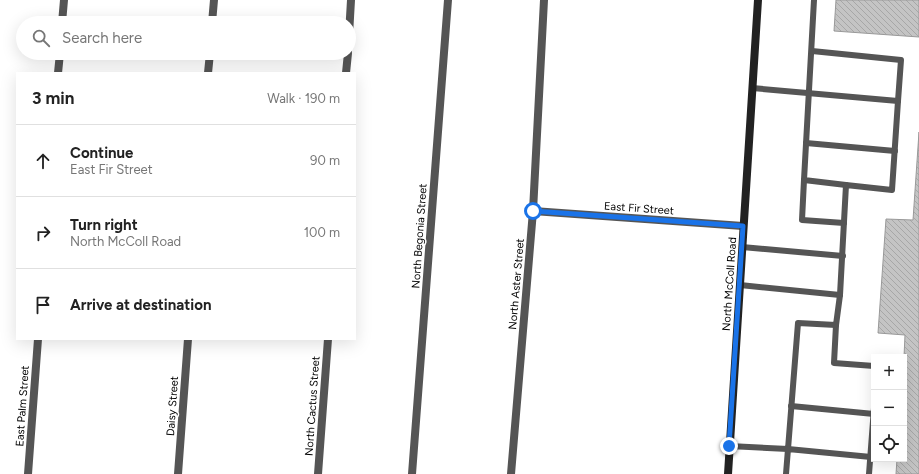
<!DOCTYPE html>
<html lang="en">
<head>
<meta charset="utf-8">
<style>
	body { margin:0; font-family:Figtree,sans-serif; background:#f6f6f6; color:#222 }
	.controls { position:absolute; right:12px; bottom:12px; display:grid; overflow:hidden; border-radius:0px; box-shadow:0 4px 16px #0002 }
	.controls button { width:36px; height:36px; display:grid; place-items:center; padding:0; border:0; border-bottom:1px solid #e0e0e0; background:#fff; color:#222; font:20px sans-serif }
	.stop { position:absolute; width:12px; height:12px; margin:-9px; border:3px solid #1a73e8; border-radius:50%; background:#fff }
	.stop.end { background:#1a73e8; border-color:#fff; box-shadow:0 1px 4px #0008 }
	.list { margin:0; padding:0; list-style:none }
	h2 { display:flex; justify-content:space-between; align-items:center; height:52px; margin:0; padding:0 16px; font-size:17px }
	h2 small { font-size:13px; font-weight:400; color:#767676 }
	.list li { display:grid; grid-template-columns:26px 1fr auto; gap:12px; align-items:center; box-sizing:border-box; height:72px; padding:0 16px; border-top:1px solid #e0e0e0 }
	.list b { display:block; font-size:15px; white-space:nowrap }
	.list p { margin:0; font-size:13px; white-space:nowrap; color:#767676 }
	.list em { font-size:13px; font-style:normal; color:#767676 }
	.icon { flex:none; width:22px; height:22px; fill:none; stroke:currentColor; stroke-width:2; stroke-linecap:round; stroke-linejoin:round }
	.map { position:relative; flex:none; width:919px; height:474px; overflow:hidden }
	.search { position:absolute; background:#fff; box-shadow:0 4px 16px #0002; left:16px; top:16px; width:340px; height:44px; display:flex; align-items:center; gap:10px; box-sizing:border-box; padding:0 14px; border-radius:22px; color:#767676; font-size:15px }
	.panel { position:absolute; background:#fff; box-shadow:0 4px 16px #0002; left:16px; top:72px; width:340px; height:268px; border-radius:0px }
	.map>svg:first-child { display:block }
	.building { fill:url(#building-back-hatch); stroke:#999 }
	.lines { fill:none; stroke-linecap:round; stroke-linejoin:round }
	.lane { stroke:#555; stroke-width:6 }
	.street { stroke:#555; stroke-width:8 }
	.secondary { stroke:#222; stroke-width:8 }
	.route { stroke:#1a73e8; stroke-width:5 }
	.labels { text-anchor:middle; stroke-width:3; stroke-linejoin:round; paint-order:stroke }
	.street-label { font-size:11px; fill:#000; stroke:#fff }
</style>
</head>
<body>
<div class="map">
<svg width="919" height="474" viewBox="0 0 919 474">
	<defs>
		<pattern id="building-back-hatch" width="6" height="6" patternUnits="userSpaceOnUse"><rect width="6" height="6" fill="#c4c4c4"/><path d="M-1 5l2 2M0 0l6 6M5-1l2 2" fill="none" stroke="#a7a7a7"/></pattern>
	</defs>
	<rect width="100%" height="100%" fill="#fff"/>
	<g class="building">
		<path d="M836 0H919V37L834 31Z"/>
		<path d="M919 132V474H896L897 459H904V357L905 335 878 333 886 219 913 220Z"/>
	</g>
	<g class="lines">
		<g class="lane">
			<path d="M814 0 804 180 846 185"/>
			<path d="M812 51 901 60 898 101"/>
			<path d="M806 143 895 151"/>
			<path d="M804 180 802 220 844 223"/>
			<path d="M742 247 843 256"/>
			<path d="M740 285 840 295"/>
			<path d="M836 325 834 363 874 366"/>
			<path d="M791 406 874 414"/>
			<path d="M729 446 788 449 798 323 836 325 840 295 846 185 892 190 898 101 752 88"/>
			<path d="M786 474 788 449 871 457"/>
			<path d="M869 474 874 408"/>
		</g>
		<g class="street">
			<path d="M62 23 64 0"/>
			<path d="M212 23 214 0"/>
			<path d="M349 35 351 0"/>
			<path d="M58 73 60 53"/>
			<path d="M208 73 210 53"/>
			<path d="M346 73 348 53"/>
			<path d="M533 211 743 226"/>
			<path d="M28 474 38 339"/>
			<path d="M178 474 188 339"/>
			<path d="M318 474 328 339"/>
			<path d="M412 474 448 0"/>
			<path d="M511 474 533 211 544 0"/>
		</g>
		<path class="secondary" d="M728 474 758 0"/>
	</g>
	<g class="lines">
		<path class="route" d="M533 211 743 226 729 446"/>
	</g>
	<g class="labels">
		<g class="street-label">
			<text transform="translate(639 208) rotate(4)" y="4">East Fir Street</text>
			<text transform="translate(419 236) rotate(-86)" y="4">North Begonia Street</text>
			<text transform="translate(516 284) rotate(-85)" y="4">North Aster Street</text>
			<text transform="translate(729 284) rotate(-86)" y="4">North McColl Road</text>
			<text transform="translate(22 406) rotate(-86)" y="4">East Palm Street</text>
			<text transform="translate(172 406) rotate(-86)" y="4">Daisy Street</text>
			<text transform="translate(312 406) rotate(-86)" y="4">North Cactus Street</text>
		</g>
	</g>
</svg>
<div class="controls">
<button>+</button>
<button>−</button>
<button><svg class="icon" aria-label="locate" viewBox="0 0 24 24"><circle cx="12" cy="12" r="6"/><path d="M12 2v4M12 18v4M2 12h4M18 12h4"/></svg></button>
</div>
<div class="stop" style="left:533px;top:211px"></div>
<div class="stop end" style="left:729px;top:446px"></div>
<div class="search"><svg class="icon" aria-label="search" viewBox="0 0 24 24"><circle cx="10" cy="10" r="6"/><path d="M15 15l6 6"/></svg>Search here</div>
<section class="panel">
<h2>3 min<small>Walk · 190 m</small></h2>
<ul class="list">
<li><svg class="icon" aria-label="ahead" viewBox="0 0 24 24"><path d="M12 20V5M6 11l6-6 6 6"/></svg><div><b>Continue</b><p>East Fir Street</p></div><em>90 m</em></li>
<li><svg class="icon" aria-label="right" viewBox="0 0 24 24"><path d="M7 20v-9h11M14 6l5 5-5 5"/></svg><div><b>Turn right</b><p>North McColl Road</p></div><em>100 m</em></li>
<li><svg class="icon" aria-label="arrive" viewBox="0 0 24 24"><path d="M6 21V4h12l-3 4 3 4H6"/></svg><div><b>Arrive at destination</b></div></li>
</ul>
</section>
</div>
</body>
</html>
